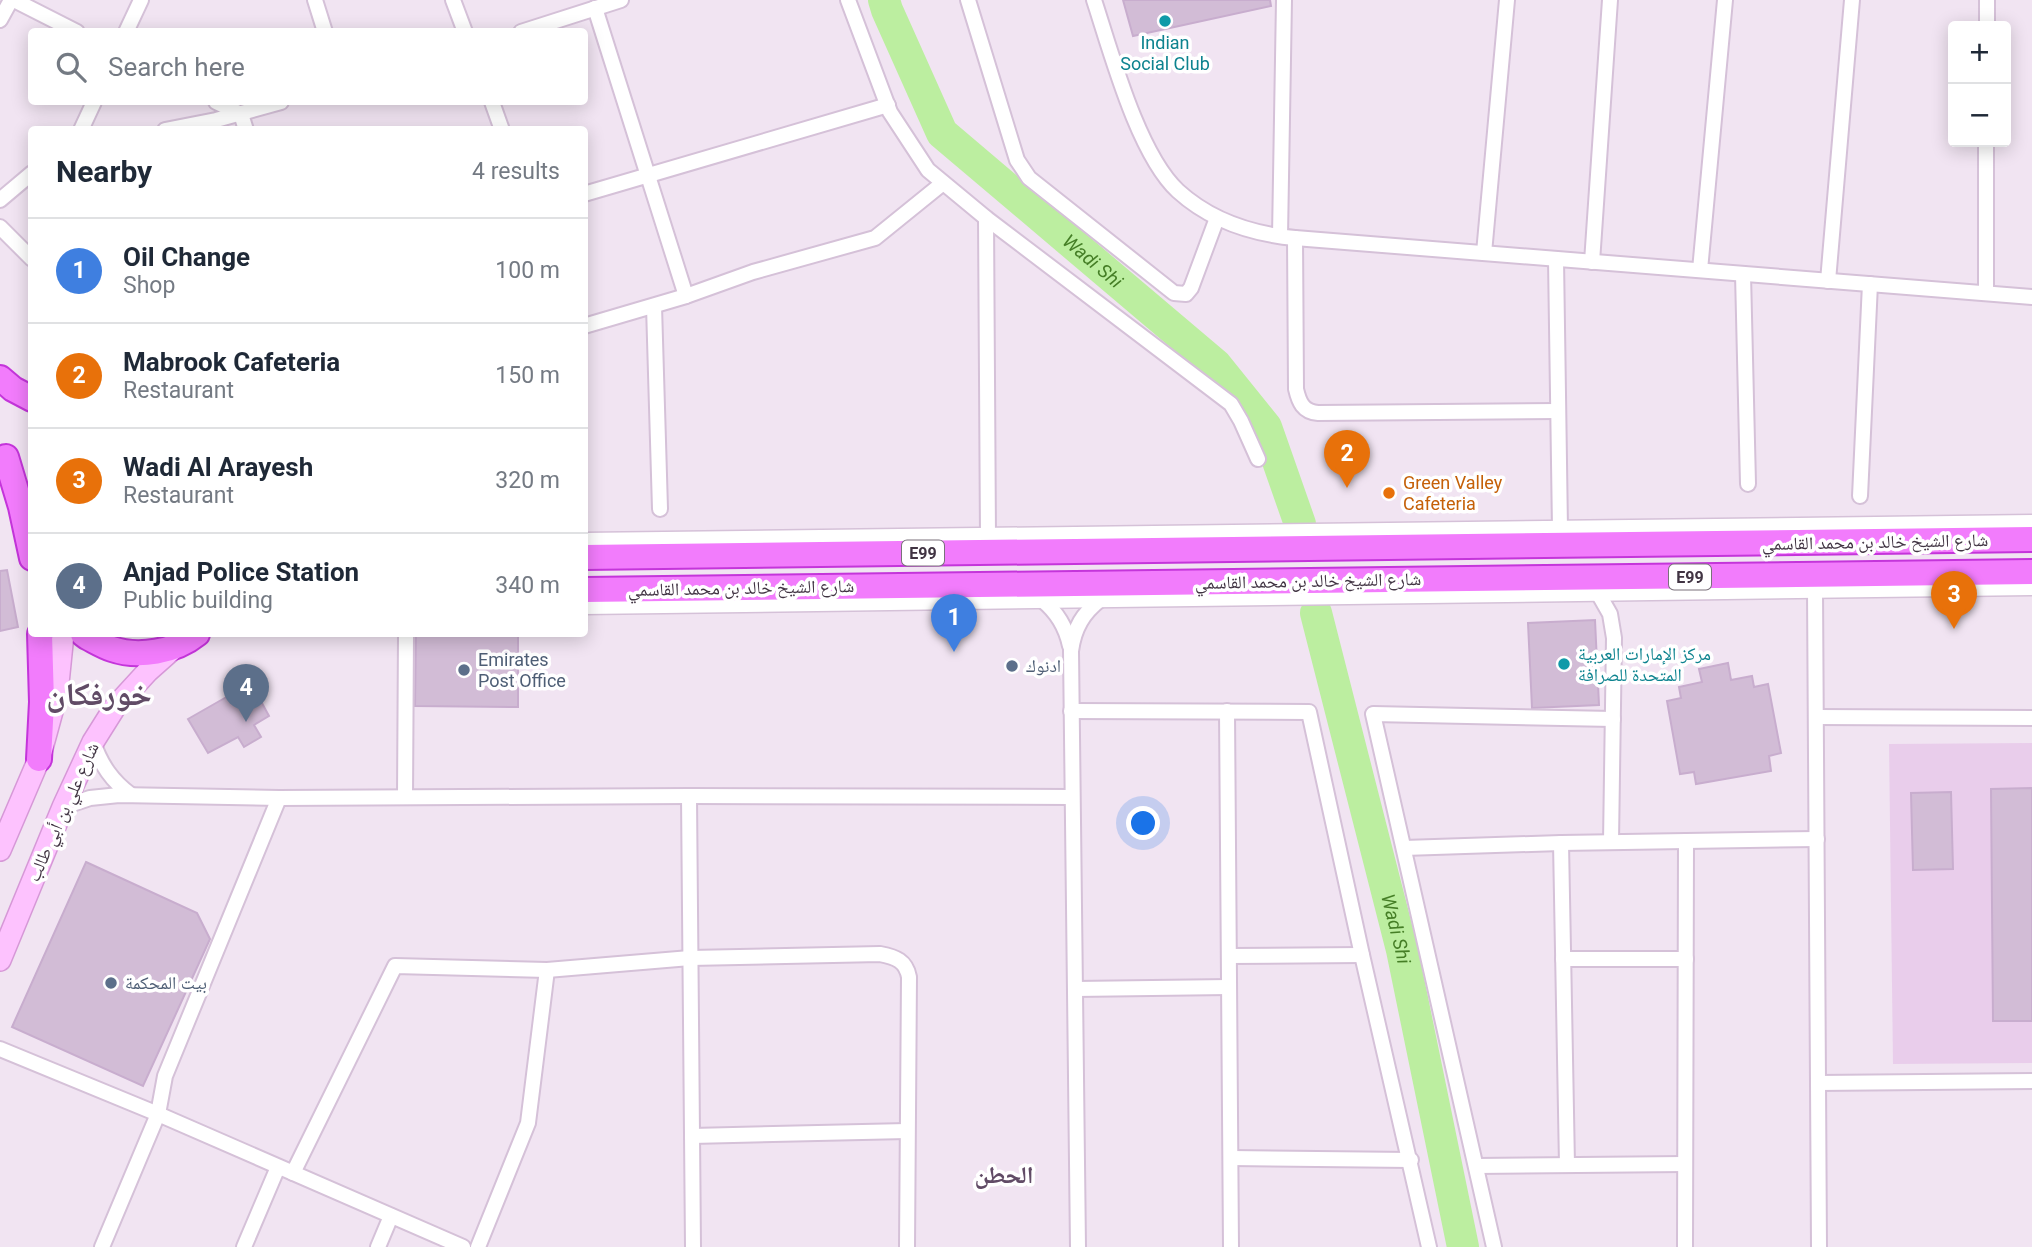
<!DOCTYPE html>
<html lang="en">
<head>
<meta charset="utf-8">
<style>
	body { margin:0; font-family:Roboto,"Noto Naskh Arabic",sans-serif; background:#f2f2f3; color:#1f2937 }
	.controls { position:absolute; right:21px; top:21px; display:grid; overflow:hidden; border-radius:7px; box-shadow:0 4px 18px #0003 }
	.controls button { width:63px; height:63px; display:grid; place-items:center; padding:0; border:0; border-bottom:2px solid #e0e1e3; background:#fff; color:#1f2937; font:35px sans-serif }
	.you { position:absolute; left:1144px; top:824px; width:24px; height:24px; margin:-18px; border:5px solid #fff; border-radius:50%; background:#1a73e8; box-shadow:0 0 0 10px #1a73e833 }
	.badge { display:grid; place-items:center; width:46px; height:46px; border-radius:50%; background:#d93025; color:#fff; font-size:23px; font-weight:700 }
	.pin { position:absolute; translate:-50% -58px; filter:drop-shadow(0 2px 4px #0008) }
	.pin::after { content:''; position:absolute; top:37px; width:24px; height:21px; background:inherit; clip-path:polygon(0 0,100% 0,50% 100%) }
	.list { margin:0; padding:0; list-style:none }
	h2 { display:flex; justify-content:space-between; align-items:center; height:91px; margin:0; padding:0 28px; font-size:30px }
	h2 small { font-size:23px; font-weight:400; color:#747a83 }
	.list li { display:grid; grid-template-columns:46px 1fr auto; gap:21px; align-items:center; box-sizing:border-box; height:105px; padding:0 28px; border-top:2px solid #e0e1e3 }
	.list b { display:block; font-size:26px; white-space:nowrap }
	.list p { margin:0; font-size:23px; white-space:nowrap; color:#747a83 }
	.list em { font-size:23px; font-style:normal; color:#747a83 }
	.icon { flex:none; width:38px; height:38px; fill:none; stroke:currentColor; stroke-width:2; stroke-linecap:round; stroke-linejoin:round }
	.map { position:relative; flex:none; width:2032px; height:1247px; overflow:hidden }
	.search { position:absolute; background:#fff; box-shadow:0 4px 18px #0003; left:28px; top:28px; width:560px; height:77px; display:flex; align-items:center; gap:18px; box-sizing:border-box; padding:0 24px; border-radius:7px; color:#747a83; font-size:26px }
	.panel { position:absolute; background:#fff; box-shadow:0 4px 18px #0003; left:28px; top:126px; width:560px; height:511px; border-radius:7px }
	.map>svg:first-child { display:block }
	.education { fill:#e9cdeb }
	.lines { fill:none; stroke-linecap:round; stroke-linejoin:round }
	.river { stroke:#bceea0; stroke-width:32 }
	.building { fill:#d2bcd6; stroke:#c8adce; stroke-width:2 }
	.minor-casing { stroke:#d5c1d8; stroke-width:18 }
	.tertiary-casing { stroke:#d5c1d8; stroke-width:21 }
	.secondary-casing { stroke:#d698d7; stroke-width:24 }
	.trunk-casing { stroke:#c435da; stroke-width:28 }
	.minor { stroke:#fff; stroke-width:14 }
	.tertiary { stroke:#fff; stroke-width:18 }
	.secondary { stroke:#fdc2fe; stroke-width:21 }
	.trunk { stroke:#f27cfc; stroke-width:24 }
	.culture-dot { fill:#0f9aa8; stroke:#fff; stroke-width:2.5 }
	.food-dot { fill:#e8710a; stroke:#fff; stroke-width:2.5 }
	.service-dot { fill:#5c6f8a; stroke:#fff; stroke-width:2.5 }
	.labels { text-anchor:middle; stroke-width:7; stroke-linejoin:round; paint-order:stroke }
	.shield { fill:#fff; stroke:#7a717b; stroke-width:2 }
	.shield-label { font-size:16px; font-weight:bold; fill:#413443 }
	.culture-label { font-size:18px; fill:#0d838f; stroke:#fff }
	.food-label { font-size:18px; fill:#c56008; stroke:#fff; text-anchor:start }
	.street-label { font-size:18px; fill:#413443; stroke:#fff }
	.service-label { font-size:18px; fill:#4e5e75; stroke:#fff; text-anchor:start }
	.water-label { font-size:19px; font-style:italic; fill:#457e26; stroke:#fff }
	.district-label { font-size:24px; font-weight:bold; fill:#614b66; stroke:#fff }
	.town-label { font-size:32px; font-weight:bold; fill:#614b66; stroke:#fff }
</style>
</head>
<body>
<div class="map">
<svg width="2032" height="1247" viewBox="0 0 2032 1247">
	<rect width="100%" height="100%" fill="#f1e4f2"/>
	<path class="education" d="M2032 743V1063L1893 1064 1889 744Z"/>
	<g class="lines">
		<g class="river">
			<path id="s1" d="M884 0 887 10 942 133 1216 365 1266 427 1300 524"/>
			<path id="s2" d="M1316 613 1402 950 1463 1247"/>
		</g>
	</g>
	<g class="building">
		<path d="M1123 0H1270L1271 6 1133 36Z"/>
		<path d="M7 570 18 627 0 631V571Z"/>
		<path d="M1595 620 1599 705 1532 708 1528 623Z"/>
		<path d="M416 634 518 635V707L415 706Z"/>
		<path d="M1728 663 1731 680 1752 676 1754 687 1768 684 1781 753 1769 756 1771 771 1696 784 1694 772 1680 774 1667 701 1681 698 1679 687 1702 682 1699 669Z"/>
		<path d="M251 683 269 716 254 725 261 737 244 747 238 737 208 753 188 719Z"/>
		<path d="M2032 788V1021H1993L1991 789Z"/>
		<path d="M1951 792 1953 869 1913 870 1911 793Z"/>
		<path d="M86 862 197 913 210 939 143 1086 12 1027Z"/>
	</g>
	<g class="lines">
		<defs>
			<g id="minor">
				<path d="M14 0 77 32"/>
				<path d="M315 0 325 32"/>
				<path d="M453 0 465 32"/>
				<path d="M848 0 890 112 928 170 986 218 1231 404 1241 421 1258 459"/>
				<path d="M968 0 1017 160 1029 178 1174 293 1186 294 1191 288 1217 218"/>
				<path d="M1094 0C1111 52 1138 154 1178 191 1211 221 1252 234 1295 238L2032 297"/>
				<path d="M595 8 686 296"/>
				<path d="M0 20 11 0"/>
				<path d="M1987 26V0"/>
				<path d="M126 32 141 0"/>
				<path d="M521 32 621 0"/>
				<path d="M216 102 241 114 246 130"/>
				<path d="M492 102 502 130"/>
				<path d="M81 130 94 102"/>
				<path d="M165 130 216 120 281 102"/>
				<path d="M584 194 888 105"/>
				<path d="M0 200 32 173"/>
				<path d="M986 218 988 537"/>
				<path d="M0 227 32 259"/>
				<path d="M1280 236 1284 0"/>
				<path d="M1295 238 1296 389C1299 402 1303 412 1318 413L1558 411"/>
				<path d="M1484 253 1507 0"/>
				<path d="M1556 259 1560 529"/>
				<path d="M1592 262 1610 0"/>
				<path d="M1700 270 1725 0"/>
				<path d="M1743 274 1748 484"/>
				<path d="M1828 281 1852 0"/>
				<path d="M1986 293V142"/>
				<path d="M654 306 660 509"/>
				<path d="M584 326 686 296 753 272 875 238 943 183"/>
				<path d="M1860 496 1870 284"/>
				<path d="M1815 590 1819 1247"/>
				<path d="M1598 593 1610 614 1614 638 1611 842"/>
				<path d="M1042 600C1057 612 1066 627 1070 646"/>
				<path d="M1071 711 1309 712 1362 955 1429 1247"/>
				<path d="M1227 711 1231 1247"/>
				<path d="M1816 717 2032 718"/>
				<path d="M93 742C101 765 112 781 131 795"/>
				<path d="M689 796 693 1247"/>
				<path d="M405 797 406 634"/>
				<path d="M63 807 90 798 119 795 279 798 689 796 1072 797"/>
				<path d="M1561 843 1567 1165"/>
				<path d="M1404 848 1561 843 1817 839"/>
				<path d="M1229 956 1362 955"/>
				<path d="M1563 959H1686"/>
				<path d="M1075 989 1229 987"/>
				<path d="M0 1049 158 1114 463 1247"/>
				<path d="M1818 1083 2032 1081"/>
				<path d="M692 1136 907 1131"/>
				<path d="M1231 1158 1411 1160"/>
				<path d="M1476 1166 1685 1164"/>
				<path d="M293 1173 395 966 547 970 690 958 880 954C896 957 906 961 909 977L907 1247"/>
				<path d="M102 1247 158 1114 165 1076 279 798"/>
				<path d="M244 1247 278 1167"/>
				<path d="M378 1247 391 1216"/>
				<path d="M478 1247 528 1123 547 970"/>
				<path d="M1078 1247 1071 651C1074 628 1083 613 1101 599"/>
				<path d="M1494 1247 1373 714 1613 719"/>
				<path d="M1685 1247 1686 841"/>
			</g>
			<g id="tertiary">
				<path d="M584 542 2032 524"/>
				<path d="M584 605 2032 586"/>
			</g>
			<g id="secondary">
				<path d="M0 850 39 759 57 693 63 634"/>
				<path d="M0 960 63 807 93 742 115 707 148 671 175 647"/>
			</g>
			<g id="trunk">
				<path d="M0 378 13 389 32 399"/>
				<path d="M6 457 21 507 32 558"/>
				<path d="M584 557 2032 539"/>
				<path d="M584 590 2032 572"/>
				<path d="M83 634 87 637C95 641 103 646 112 649 138 658 175 652 197 634"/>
				<path d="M39 759 42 702 40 634"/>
			</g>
		</defs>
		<use href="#minor" class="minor-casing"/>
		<use href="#tertiary" class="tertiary-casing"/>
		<use href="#secondary" class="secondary-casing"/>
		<use href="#trunk" class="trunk-casing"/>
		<use href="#minor" class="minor"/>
		<use href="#tertiary" class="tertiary"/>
		<use href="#secondary" class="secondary"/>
		<use href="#trunk" class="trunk"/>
	</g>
	<g class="culture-dot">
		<circle cx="1165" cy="21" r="7"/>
		<circle cx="1564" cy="664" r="7"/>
	</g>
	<circle class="food-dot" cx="1389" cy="493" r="7"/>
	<g class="service-dot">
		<circle cx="1012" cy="666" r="7"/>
		<circle cx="464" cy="670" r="7"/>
		<circle cx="111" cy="983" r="7"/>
	</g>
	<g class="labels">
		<g class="shield">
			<rect x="902" y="540.5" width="42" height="25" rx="5"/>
			<rect x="1669" y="564.5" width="42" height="25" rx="5"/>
		</g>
		<g class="shield-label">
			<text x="923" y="559">E99</text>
			<text x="1690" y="583">E99</text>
		</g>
		<g class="culture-label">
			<text x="1165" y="49">Indian<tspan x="1165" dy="21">Social Club</tspan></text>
			<text x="1578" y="660" text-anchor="start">مركز الإمارات العربية<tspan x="1578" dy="21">المتحدة للصرافة</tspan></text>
		</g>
		<g class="food-label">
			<text x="1403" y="489">Green Valley<tspan x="1403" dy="21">Cafeteria</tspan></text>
		</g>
		<g class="street-label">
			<text transform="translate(1875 542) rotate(-1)" y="6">شارع الشيخ خالد بن محمد القاسمي</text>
			<text transform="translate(1308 581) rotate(-1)" y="6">شارع الشيخ خالد بن محمد القاسمي</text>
			<text transform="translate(741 588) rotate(-1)" y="6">شارع الشيخ خالد بن محمد القاسمي</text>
			<text transform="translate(63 812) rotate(-66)" y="6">شارع علي بن أبي طالب</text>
		</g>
		<g class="service-label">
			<text x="478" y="666">Emirates<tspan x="478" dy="21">Post Office</tspan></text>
			<text x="1026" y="672">ادنوك</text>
			<text x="125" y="989">بيت المحكمة</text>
		</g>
		<g class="water-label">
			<text dy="7" stroke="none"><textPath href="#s1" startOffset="343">Wadi Shi</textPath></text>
			<text dy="7" stroke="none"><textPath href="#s2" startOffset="326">Wadi Shi</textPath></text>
		</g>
		<g class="district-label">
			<text x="1004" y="1183">الحطن</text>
		</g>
		<g class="town-label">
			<text x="99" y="705">خورفكان</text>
		</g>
	</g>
</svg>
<div class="controls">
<button>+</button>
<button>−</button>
</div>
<div class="you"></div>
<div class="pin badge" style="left:954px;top:652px;background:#3f7fe0">1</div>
<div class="pin badge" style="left:1347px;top:488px;background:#e8710a">2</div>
<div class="pin badge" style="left:1954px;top:629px;background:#e8710a">3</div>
<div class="pin badge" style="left:246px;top:722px;background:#5c6f8a">4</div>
<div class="search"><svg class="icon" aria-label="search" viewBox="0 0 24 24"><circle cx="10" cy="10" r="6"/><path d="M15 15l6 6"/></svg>Search here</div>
<section class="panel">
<h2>Nearby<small>4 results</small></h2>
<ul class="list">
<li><span class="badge" style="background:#3f7fe0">1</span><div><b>Oil Change</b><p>Shop</p></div><em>100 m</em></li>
<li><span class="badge" style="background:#e8710a">2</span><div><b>Mabrook Cafeteria</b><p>Restaurant</p></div><em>150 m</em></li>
<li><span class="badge" style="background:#e8710a">3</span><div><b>Wadi Al Arayesh</b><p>Restaurant</p></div><em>320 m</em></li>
<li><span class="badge" style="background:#5c6f8a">4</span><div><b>Anjad Police Station</b><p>Public building</p></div><em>340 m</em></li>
</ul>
</section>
</div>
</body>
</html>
